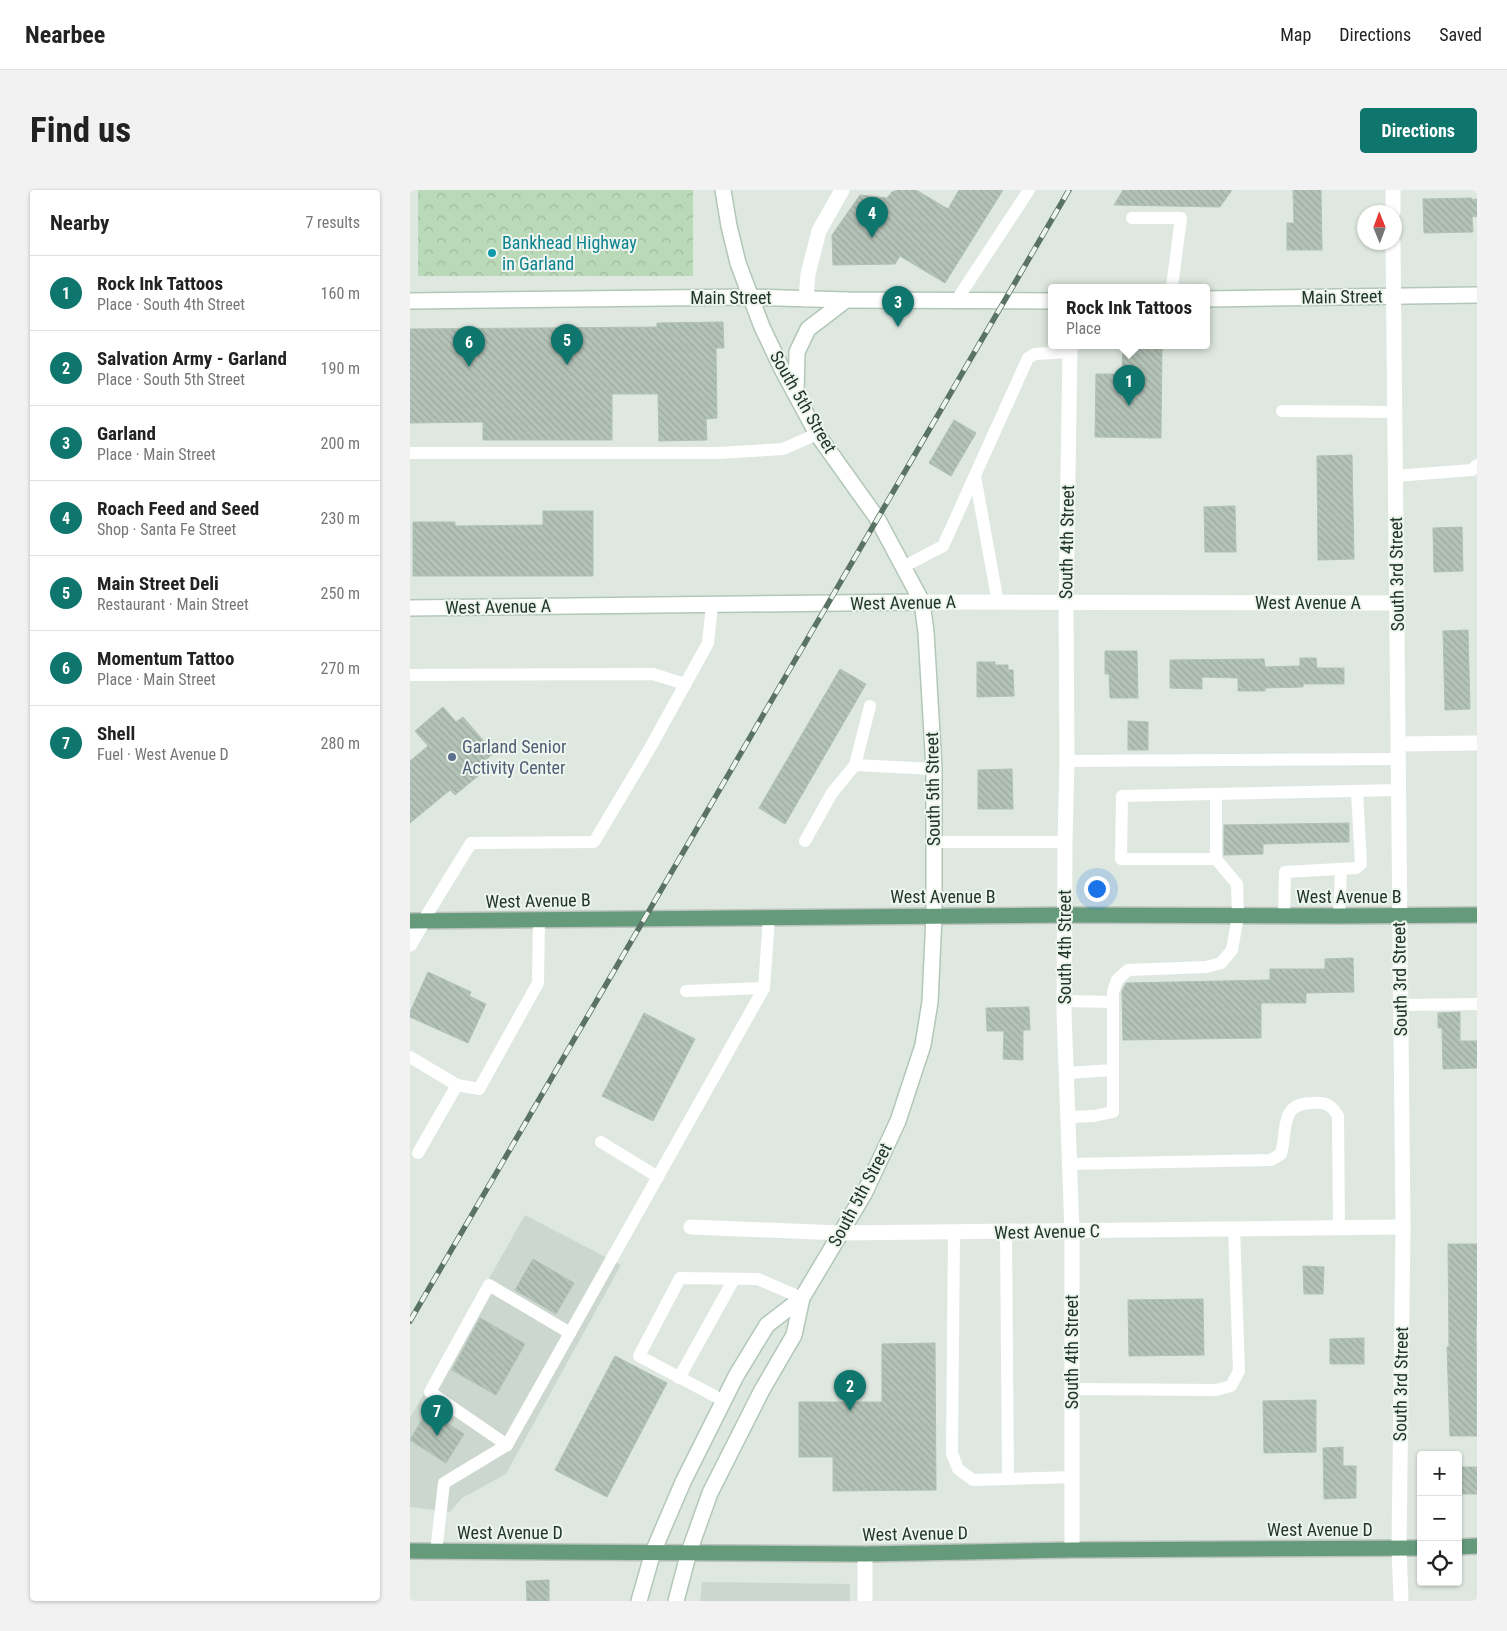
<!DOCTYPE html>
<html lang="en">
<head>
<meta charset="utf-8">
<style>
	body { margin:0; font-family:"Roboto Condensed",sans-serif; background:#f2f2f2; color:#222 }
	.controls { position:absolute; right:15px; bottom:15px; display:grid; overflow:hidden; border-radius:5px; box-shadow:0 1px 4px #0004 }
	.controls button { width:45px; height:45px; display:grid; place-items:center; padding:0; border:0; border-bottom:1px solid #e0e0e0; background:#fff; color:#222; font:25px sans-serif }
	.compass { position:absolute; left:947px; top:15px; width:45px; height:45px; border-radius:50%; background:#fff; box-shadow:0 1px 4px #0004; rotate:359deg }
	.you { position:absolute; left:686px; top:698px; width:18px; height:18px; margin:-12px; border:4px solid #fff; border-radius:50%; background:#1a73e8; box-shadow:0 0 0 8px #1a73e833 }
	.badge { display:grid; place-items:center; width:32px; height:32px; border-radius:50%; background:#0f766e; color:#fff; font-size:16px; font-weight:700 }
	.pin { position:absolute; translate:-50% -41px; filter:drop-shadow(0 1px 2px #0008) }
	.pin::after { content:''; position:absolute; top:26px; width:18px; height:15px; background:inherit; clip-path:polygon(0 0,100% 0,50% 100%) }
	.popup { position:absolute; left:638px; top:94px; width:162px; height:65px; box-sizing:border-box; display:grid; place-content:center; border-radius:5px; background:#fff; filter:drop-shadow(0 1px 4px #0005); font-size:16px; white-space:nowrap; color:#767676 }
	.popup b { font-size:19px; color:#222 }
	.popup::after { content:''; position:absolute; left:50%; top:100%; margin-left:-10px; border:10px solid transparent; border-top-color:#fff }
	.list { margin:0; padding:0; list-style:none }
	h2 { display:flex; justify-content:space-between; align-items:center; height:65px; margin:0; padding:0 20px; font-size:21px }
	h2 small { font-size:16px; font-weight:400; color:#767676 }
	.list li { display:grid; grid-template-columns:32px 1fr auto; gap:15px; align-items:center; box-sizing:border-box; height:75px; padding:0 20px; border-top:1px solid #e0e0e0 }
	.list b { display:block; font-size:19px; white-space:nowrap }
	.list p { margin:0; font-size:16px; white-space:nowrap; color:#767676 }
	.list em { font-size:16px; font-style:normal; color:#767676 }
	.icon { flex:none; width:28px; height:28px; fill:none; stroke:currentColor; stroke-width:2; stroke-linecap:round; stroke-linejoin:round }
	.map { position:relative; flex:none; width:1067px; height:1411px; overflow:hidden; border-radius:5px }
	header { display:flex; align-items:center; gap:30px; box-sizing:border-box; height:70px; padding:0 25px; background:#fff; border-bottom:1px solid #e0e0e0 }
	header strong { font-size:24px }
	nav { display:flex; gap:28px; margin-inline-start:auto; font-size:18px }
	.intro { display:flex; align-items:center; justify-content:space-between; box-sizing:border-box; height:120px; padding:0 30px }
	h1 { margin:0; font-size:35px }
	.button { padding:12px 22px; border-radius:5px; background:#0f766e; color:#fff; font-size:18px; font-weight:700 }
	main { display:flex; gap:30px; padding:0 30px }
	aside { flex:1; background:#fff; border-radius:5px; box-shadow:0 1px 4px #0004 }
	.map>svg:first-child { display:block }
	.built { fill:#ccd8cf }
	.park { fill:url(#park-crowns) }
	.building { fill:url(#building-back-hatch); stroke:#b1c1b5 }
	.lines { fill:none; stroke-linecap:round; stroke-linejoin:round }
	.secondary-casing { stroke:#b2c7b8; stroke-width:18 }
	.primary-casing { stroke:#bcc3bf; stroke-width:18 }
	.lane { stroke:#fff; stroke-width:12 }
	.street { stroke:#fff; stroke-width:15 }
	.secondary { stroke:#fff; stroke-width:15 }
	.primary { stroke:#659b7b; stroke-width:15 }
	.rail-casing { stroke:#5b7364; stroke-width:5.5 }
	.rail { stroke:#eef5ef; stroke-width:4; stroke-dasharray:11; stroke-linecap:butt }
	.culture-dot { fill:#0f9aa8; stroke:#eef5ef; stroke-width:2 }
	.service-dot { fill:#5c6f8a; stroke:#eef5ef; stroke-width:2 }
	.labels { text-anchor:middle; stroke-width:4; stroke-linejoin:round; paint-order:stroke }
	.culture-label { font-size:18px; fill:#0d838f; stroke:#eef5ef; text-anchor:start }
	.street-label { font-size:18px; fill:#213729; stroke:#eef5ef }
	.service-label { font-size:18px; fill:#4e5e75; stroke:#eef5ef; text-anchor:start }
</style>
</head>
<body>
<header>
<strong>Nearbee</strong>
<nav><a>Map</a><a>Directions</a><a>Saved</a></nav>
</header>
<div class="intro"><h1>Find us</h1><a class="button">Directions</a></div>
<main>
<aside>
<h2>Nearby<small>7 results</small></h2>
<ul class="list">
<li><span class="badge">1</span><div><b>Rock Ink Tattoos</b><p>Place · South 4th Street</p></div><em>160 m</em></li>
<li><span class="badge">2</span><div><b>Salvation Army - Garland</b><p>Place · South 5th Street</p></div><em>190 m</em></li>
<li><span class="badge">3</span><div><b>Garland</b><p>Place · Main Street</p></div><em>200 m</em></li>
<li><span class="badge">4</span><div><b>Roach Feed and Seed</b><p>Shop · Santa Fe Street</p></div><em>230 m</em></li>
<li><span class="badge">5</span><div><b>Main Street Deli</b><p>Restaurant · Main Street</p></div><em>250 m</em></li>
<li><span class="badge">6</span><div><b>Momentum Tattoo</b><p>Place · Main Street</p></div><em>270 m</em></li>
<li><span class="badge">7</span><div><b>Shell</b><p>Fuel · West Avenue D</p></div><em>280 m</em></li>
</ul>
</aside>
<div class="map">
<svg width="1067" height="1411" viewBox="0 0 1067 1411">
	<defs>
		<pattern id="park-crowns" width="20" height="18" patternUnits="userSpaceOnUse" patternTransform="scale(1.25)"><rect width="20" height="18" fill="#bad9b8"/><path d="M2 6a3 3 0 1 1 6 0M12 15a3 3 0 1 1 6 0" fill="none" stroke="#a0bb9e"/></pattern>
		<pattern id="building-back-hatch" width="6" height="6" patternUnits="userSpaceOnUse" patternTransform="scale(1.25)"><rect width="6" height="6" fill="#b4c3b8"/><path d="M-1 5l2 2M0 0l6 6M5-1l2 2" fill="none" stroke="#9aa89e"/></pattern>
	</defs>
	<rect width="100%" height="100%" fill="#dee8e0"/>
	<g class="built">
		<path d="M115 1025 211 1075 96 1284 52 1308 40 1322 0 1317V1228Z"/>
		<path d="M292 1392 440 1394V1411H290Z"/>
	</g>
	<rect class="park" x="8" y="0" width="275" height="86"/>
	<g class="building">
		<path d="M488 0H506L538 19 549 0H593L535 93 490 66 485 74 423 75 422 45 450 5 477 8 482 2Z"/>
		<path d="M713 0H822L810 17 704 15Z"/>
		<path d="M883 0H911L912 60H877V33H884Z"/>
		<path d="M1062 8V10L1067 9V26L1062 27 1063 42 1014 43 1013 9Z"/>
		<path d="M313 132 314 158H306L307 228 296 229 297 250 249 251 248 204H202V250H73V232L0 233V139L247 137V133Z"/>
		<path d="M713 155H752L751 248 685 247 686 184H712Z"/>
		<path d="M544 230 566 243 541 286 519 273Z"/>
		<path d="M942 265 944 369 908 370 907 266Z"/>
		<path d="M825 316 826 362H795L794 317Z"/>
		<path d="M133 321H183V386H3V332H45V336L133 335Z"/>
		<path d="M1052 337 1053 381 1024 382 1023 338Z"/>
		<path d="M1058 440 1060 519 1035 520 1033 441Z"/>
		<path d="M695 461H727L728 508H700L699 484H695Z"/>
		<path d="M890 468H906L907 478H934V494H893V497L855 498V501H828V488L792 487V499L760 498V470L854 469 855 477 890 476Z"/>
		<path d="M567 472H585V475H598V480H603L604 506 567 507Z"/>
		<path d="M430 479 456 494 375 634 349 618Z"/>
		<path d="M33 517 46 532 53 527 84 563 69 575 74 581 45 605 40 600 0 633V571L18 556 5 541Z"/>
		<path d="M718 531 738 532V560H718Z"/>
		<path d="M602 579 603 619H568V580Z"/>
		<path d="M939 633V652L853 654V664L814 665V635Z"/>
		<path d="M943 768 944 802 896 803V813H851V848L713 850 712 801 716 793 860 790V779H915V769Z"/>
		<path d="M18 782 61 802 59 806 76 814 58 853 0 827V822Z"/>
		<path d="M619 817 620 840H613V870L593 869 594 841H577L576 818Z"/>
		<path d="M1050 822V851H1067V878L1033 879 1032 838H1028V823Z"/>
		<path d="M234 823 285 849 243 931 192 906Z"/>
		<path d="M1038 1054H1067V1136H1066L1067 1246H1040L1037 1157H1039Z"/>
		<path d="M123 1069 164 1093 146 1124 105 1100Z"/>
		<path d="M893 1076 914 1077 913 1104H894Z"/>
		<path d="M793 1109 794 1165 719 1166 718 1110Z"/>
		<path d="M70 1128 115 1154 86 1205 42 1180Z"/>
		<path d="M954 1148V1174H920V1149Z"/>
		<path d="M525 1153 526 1300 423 1301V1267H389V1212H472V1154Z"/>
		<path d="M205 1166 257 1193 197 1307 145 1280Z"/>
		<path d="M906 1210V1262L854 1263 853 1211Z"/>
		<path d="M17 1221 54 1244 36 1273 0 1250Z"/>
		<path d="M933 1257V1276H946V1308L914 1309 913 1258Z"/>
		<rect x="1048" y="1277" width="19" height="27"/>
		<path d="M139 1390V1411H117L116 1391Z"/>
	</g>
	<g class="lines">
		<defs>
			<g id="secondary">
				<path d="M796 109 1067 105"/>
				<path d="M0 111 340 107 436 110 642 111"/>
				<path d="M386 203 387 162 398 139 436 110"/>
				<path d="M0 418 512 412"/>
				<path d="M229 1411 243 1362 273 1292 326 1186 357 1135 392 1108"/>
				<path d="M266 1411 279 1362 300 1303 352 1200 384 1145 392 1108 454 1004 488 931 513 855 520 812 524 726V579L516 442 512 412 467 328 407 244 373 181 352 137 328 73 319 36 313 0"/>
			</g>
			<g id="primary">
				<path d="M0 731 655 725 929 726 1067 725"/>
				<path d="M1048 1357 1067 1356"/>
				<path d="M0 1361 455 1364 662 1360 1011 1358"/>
			</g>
		</defs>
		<use href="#secondary" class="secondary-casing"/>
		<use href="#primary" class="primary-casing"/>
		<g class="lane">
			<path d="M722 28H771L762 97"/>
			<path d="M546 111 619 0"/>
			<path d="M872 221 985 222"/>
			<path d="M0 263H309L373 259 407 244"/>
			<path d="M565 286 588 413"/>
			<path d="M985 286 1062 280 1067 275"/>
			<path d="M493 377 533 356 618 168 625 164 660 162"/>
			<path d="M0 485 243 484 275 494"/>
			<path d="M657 571 989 569"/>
			<path d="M445 575 460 516"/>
			<path d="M395 651 422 603 445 575 524 579"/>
			<path d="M525 652H655"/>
			<path d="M806 669V604"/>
			<path d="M874 726 875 682 946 678 951 674 947 602"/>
			<path d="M929 726 931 679"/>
			<path d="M13 731 61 653 184 652 240 558 298 453 302 415"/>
			<path d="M276 801 354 798"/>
			<path d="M655 811 703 812"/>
			<path d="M991 815 1067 814"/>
			<path d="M0 867 47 895 69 899 128 793 129 730"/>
			<path d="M656 883 703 880V802L707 790 718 780 796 777 811 773 822 760 828 726 827 694 806 669H711L712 606 989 600"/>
			<path d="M658 927 684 926 703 922V880"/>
			<path d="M191 952 248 987"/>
			<path d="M8 963 47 895"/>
			<path d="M659 974 861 970 871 964C878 941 868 913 903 913 917 912 921 915 928 926L929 1037"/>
			<path d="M544 1042 542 1263 548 1279 563 1290 662 1287"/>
			<path d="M596 1042 598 1289"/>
			<path d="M269 1188 324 1089"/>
			<path d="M662 1199 806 1200 821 1196 829 1181 824 1038"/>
			<path d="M314 1211 229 1166 270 1088 348 1089 392 1108"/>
			<path d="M97 1255 20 1202 79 1095 160 1143"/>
			<path d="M26 1362 34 1293 97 1255 354 798 359 728"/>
		</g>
		<g class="street">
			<path d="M983 0V22"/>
			<path d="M983 52 993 1037 989 1358 991 1411"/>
			<path d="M396 109 398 84 409 41 432 0"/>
			<path d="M660 155 656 413 657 571 655 652 654 822 662 1042V1360"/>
			<path d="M512 412 987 413"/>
			<path d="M989 554 1067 553"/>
			<path d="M0 754 13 731"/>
			<path d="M281 1037 431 1043 993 1037"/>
			<path d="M455 1364V1411"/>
		</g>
		<use href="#secondary" class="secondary"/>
		<use href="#primary" class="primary"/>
		<defs>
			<path id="rail" d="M0 1131 659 0"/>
		</defs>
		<use href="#rail" class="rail-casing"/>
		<use href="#rail" class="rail"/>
	</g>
	<circle class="culture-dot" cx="82" cy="63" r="5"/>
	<circle class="service-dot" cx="42" cy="567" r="5"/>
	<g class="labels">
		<g class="culture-label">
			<text x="92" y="59">Bankhead Highway<tspan x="92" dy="21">in Garland</tspan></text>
		</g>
		<g class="street-label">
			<text transform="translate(932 107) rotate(-1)" y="6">Main Street</text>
			<text x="321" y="114">Main Street</text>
			<text transform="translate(393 212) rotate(60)" y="6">South 5th Street</text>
			<text transform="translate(657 352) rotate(-89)" y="6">South 4th Street</text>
			<text transform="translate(987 384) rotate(-91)" y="6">South 3rd Street</text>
			<text transform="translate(493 413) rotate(-1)" y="6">West Avenue A</text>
			<text x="898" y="419">West Avenue A</text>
			<text transform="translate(88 417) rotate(-1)" y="6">West Avenue A</text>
			<text transform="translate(523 599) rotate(-91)" y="6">South 5th Street</text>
			<text x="533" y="713">West Avenue B</text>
			<text x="939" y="713">West Avenue B</text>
			<text transform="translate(128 711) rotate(-1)" y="6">West Avenue B</text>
			<text transform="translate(655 757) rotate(-90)" y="6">South 4th Street</text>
			<text transform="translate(990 789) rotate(-91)" y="6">South 3rd Street</text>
			<text transform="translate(450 1005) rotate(-62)" y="6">South 5th Street</text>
			<text transform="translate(637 1042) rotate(-1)" y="6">West Avenue C</text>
			<text transform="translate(662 1162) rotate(-90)" y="6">South 4th Street</text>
			<text transform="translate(991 1194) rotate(-89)" y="6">South 3rd Street</text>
			<text x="910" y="1346">West Avenue D</text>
			<text x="100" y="1349">West Avenue D</text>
			<text transform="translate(505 1344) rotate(-1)" y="6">West Avenue D</text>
		</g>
		<g class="service-label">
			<text x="52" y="563">Garland Senior<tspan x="52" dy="21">Activity Center</tspan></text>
		</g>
	</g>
</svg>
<div class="controls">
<button>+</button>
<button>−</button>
<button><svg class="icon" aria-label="locate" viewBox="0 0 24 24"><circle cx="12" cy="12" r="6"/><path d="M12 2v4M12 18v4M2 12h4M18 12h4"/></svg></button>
</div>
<svg class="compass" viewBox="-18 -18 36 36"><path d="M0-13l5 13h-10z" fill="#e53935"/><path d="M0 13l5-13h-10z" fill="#767676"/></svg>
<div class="you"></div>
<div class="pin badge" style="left:719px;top:216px">1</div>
<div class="popup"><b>Rock Ink Tattoos</b>Place</div>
<div class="pin badge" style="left:440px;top:1221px">2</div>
<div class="pin badge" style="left:488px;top:137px">3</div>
<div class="pin badge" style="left:462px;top:48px">4</div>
<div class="pin badge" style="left:157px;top:175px">5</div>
<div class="pin badge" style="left:59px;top:177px">6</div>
<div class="pin badge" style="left:27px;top:1246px">7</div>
</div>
</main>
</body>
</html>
